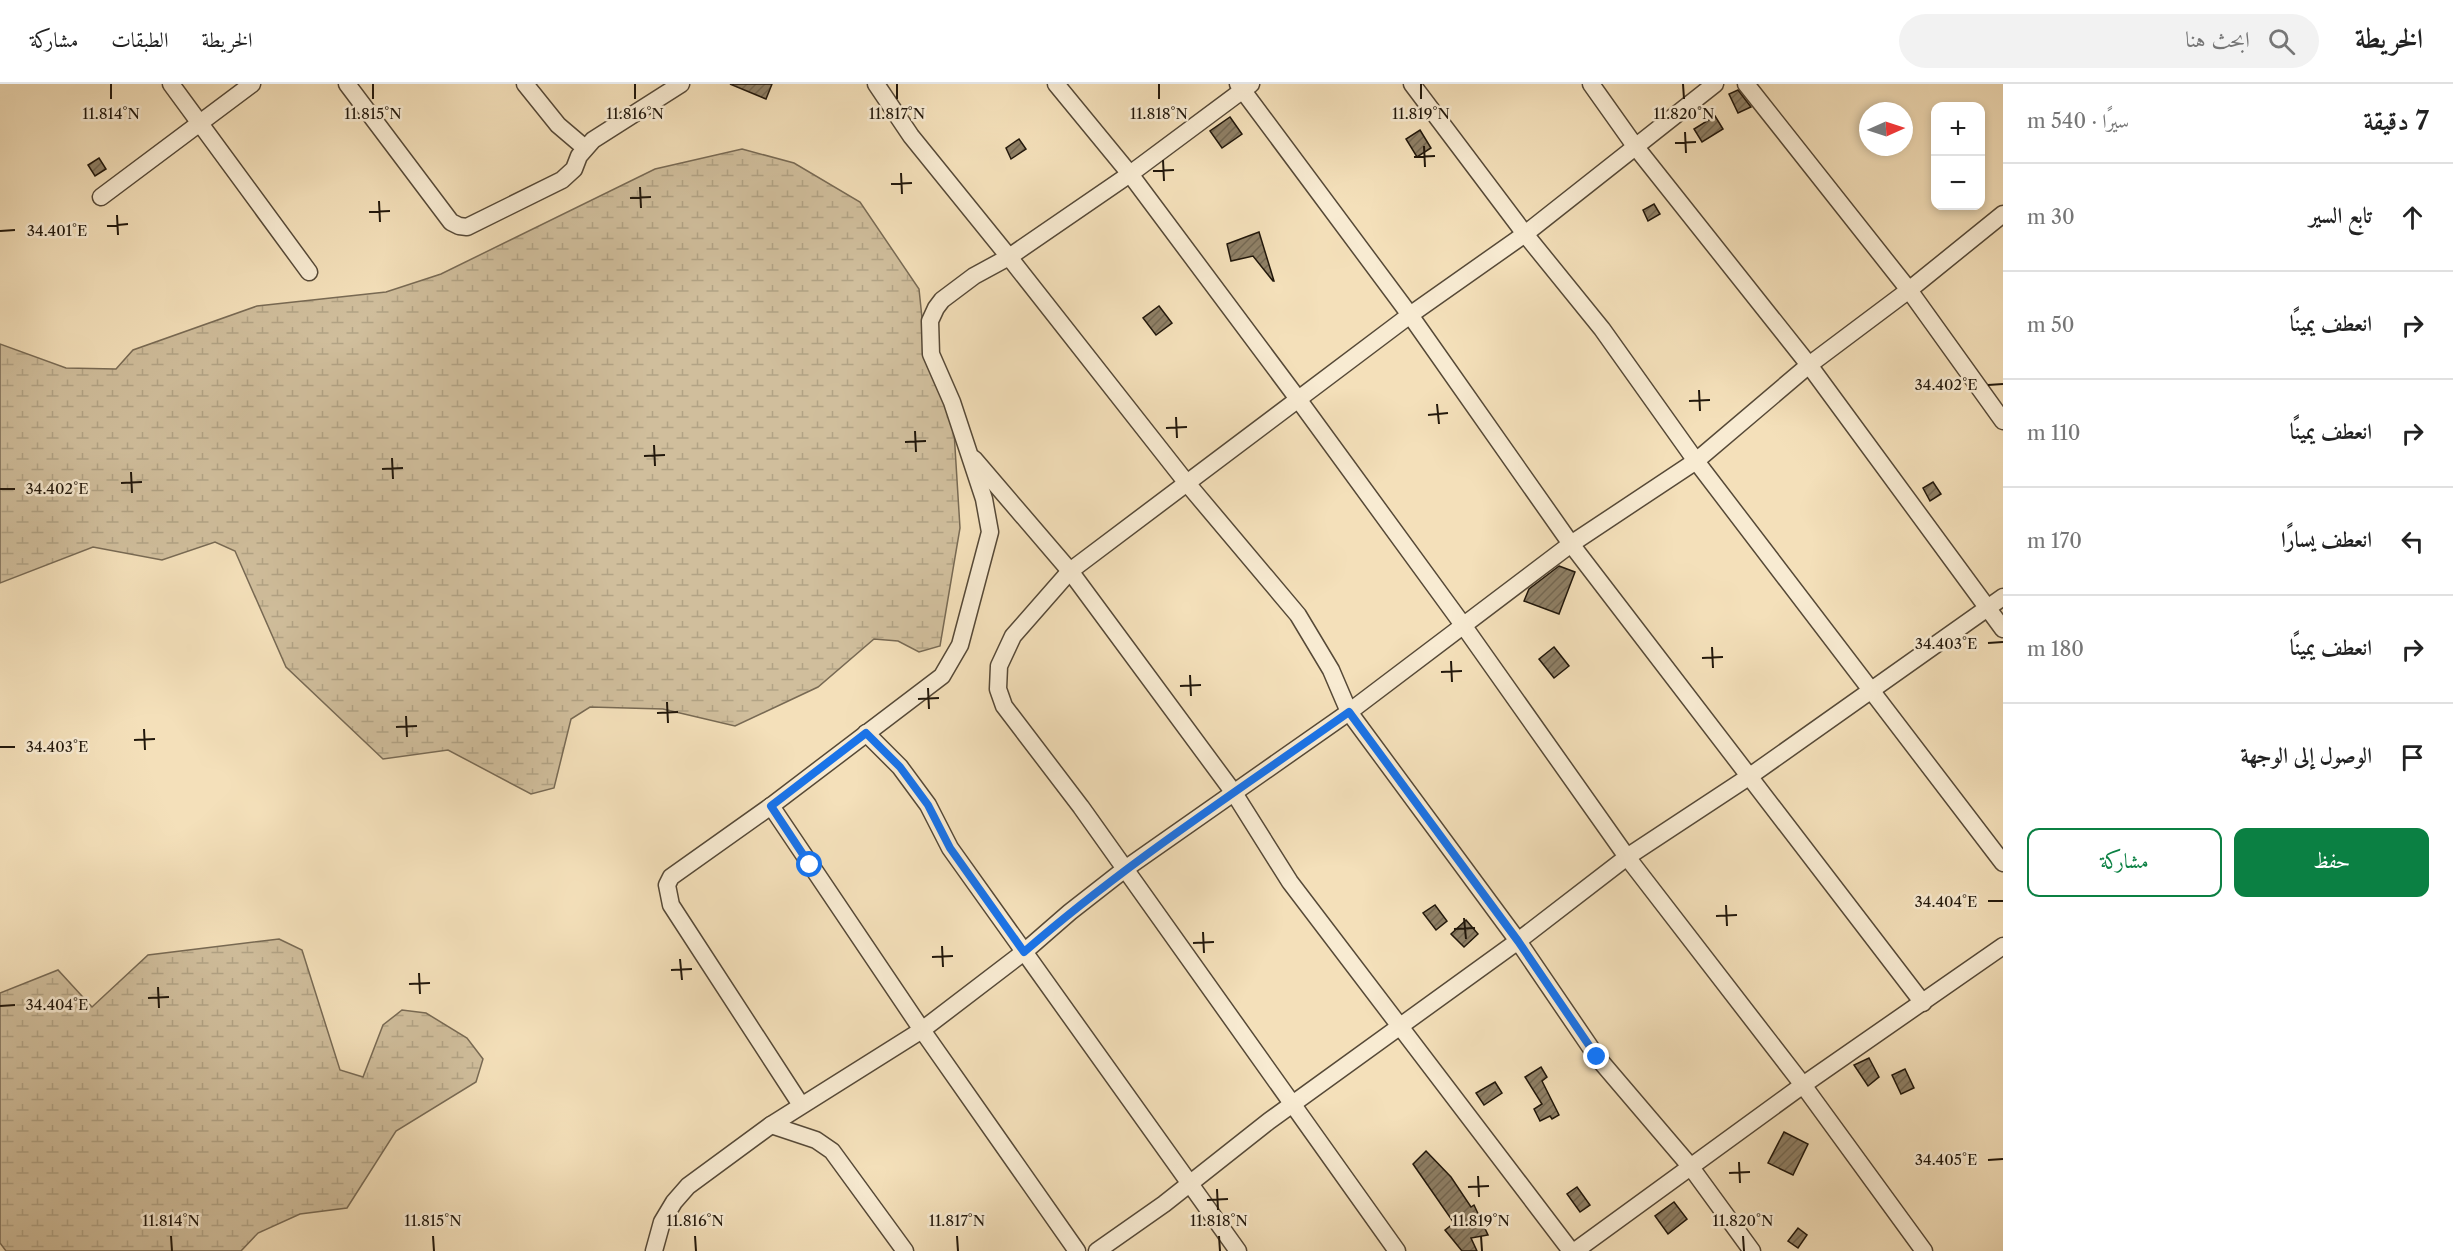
<!DOCTYPE html>
<html lang="ar">
<head>
<meta charset="utf-8">
<style>
	body { margin:0; font-family:"Libre Caslon Text",Amiri,serif; background:#f2f2f2; color:#222; direction:rtl }
	.controls { position:absolute; right:18px; top:18px; display:grid; overflow:hidden; border-radius:12px; box-shadow:0 3px 9px #0003 }
	.controls button { width:54px; height:54px; display:grid; place-items:center; padding:0; border:0; border-bottom:2px solid #e0e0e0; background:#fff; color:#222; font:30px sans-serif }
	.compass { position:absolute; left:1859px; top:18px; width:54px; height:54px; border-radius:50%; background:#fff; box-shadow:0 3px 9px #0003; rotate:87deg }
	.stop { position:absolute; width:18px; height:18px; margin:-14px; border:4px solid #1a73e8; border-radius:50%; background:#fff }
	.stop.end { background:#1a73e8; border-color:#fff; box-shadow:0 2px 6px #0008 }
	.list { margin:0; padding:0; list-style:none }
	h2 { display:flex; justify-content:space-between; align-items:center; height:78px; margin:0; padding:0 24px; font-size:26px }
	h2 small { font-size:20px; font-weight:400; color:#767676 }
	.list li { display:grid; grid-template-columns:39px 1fr auto; gap:18px; align-items:center; box-sizing:border-box; height:108px; padding:0 24px; border-top:2px solid #e0e0e0 }
	.list b { display:block; font-size:22px; white-space:nowrap }
	.list em { font-size:20px; font-style:normal; color:#767676 }
	.actions { display:flex; gap:12px; padding:18px 24px }
	.actions a { flex:1; padding:14px 0; border:2px solid #0b8043; border-radius:12px; text-align:center; font-size:21px; color:#0b8043 }
	.actions .main { background:#0b8043; color:#fff }
	.icon { flex:none; width:33px; height:33px; fill:none; stroke:currentColor; stroke-width:2; stroke-linecap:round; stroke-linejoin:round }
	.map { position:relative; flex:none; width:2003px; height:1167px; overflow:hidden; direction:ltr }
	header { display:flex; align-items:center; gap:36px; box-sizing:border-box; height:84px; padding:0 30px; background:#fff; border-bottom:2px solid #e0e0e0 }
	header strong { font-size:28px }
	nav { display:flex; gap:33px; margin-inline-start:auto; font-size:21px }
	.search { width:420px; height:54px; background:#f2f2f2; display:flex; align-items:center; gap:15px; box-sizing:border-box; padding:0 21px; border-radius:33px; color:#767676; font-size:22px }
	main { display:flex }
	aside { flex:1; background:#fff }
	.map>svg:first-child { display:block }
	.wetland { fill:url(#wetland-marsh); stroke:#786a54; stroke-width:1.5 }
	.building { fill:url(#building-hatch); stroke:#21170b; stroke-width:1.5 }
	.lines { fill:none; stroke-linecap:round; stroke-linejoin:round }
	.minor-casing { stroke:#564937; stroke-width:19 }
	.minor { stroke:#f8ebd2; stroke-width:16 }
	.route { stroke:#1a73e8; stroke-width:8 }
	.ticks { fill:none; stroke:#21170b; stroke-width:2 }
	.ticks-label { font-size:15px; text-anchor:middle; fill:#21170b; stroke:#f8ebd2; stroke-width:5; stroke-linejoin:round; paint-order:stroke }
</style>
</head>
<body>
<header>
<strong>الخريطة</strong>
<div class="search"><svg class="icon" aria-label="search" viewBox="0 0 24 24"><circle cx="10" cy="10" r="6"/><path d="M15 15l6 6"/></svg>ابحث هنا</div>
<nav><a>الخريطة</a><a>الطبقات</a><a>مشاركة</a></nav>
</header>
<main>
<aside>
<h2>7 دقيقة<small>سيرًا · 540 m</small></h2>
<ul class="list">
<li><svg class="icon" aria-label="ahead" viewBox="0 0 24 24"><path d="M12 20V5M6 11l6-6 6 6"/></svg><div><b>تابع السير</b></div><em>30 m</em></li>
<li><svg class="icon" aria-label="right" viewBox="0 0 24 24"><path d="M7 20v-9h11M14 6l5 5-5 5"/></svg><div><b>انعطف يمينًا</b></div><em>50 m</em></li>
<li><svg class="icon" aria-label="right" viewBox="0 0 24 24"><path d="M7 20v-9h11M14 6l5 5-5 5"/></svg><div><b>انعطف يمينًا</b></div><em>110 m</em></li>
<li><svg class="icon" aria-label="left" viewBox="0 0 24 24"><path d="M17 20v-9H6M10 6l-5 5 5 5"/></svg><div><b>انعطف يسارًا</b></div><em>170 m</em></li>
<li><svg class="icon" aria-label="right" viewBox="0 0 24 24"><path d="M7 20v-9h11M14 6l5 5-5 5"/></svg><div><b>انعطف يمينًا</b></div><em>180 m</em></li>
<li><svg class="icon" aria-label="arrive" viewBox="0 0 24 24"><path d="M6 21V4h12l-3 4 3 4H6"/></svg><div><b>الوصول إلى الوجهة</b></div></li>
</ul>
<div class="actions"><a class="main">حفظ</a><a>مشاركة</a></div>
</aside>
<div class="map">
<svg width="2003" height="1167" viewBox="0 0 2003 1167">
	<defs>
		<pattern id="wetland-marsh" width="20" height="14" patternUnits="userSpaceOnUse" patternTransform="scale(1.5)"><rect width="20" height="14" fill="#d0be9c"/><path d="M1 5h8M5 5V1M11 12h8M15 12V8" fill="none" stroke="#b2a385"/></pattern>
		<pattern id="building-hatch" width="6" height="6" patternUnits="userSpaceOnUse" patternTransform="scale(1.5)"><rect width="6" height="6" fill="#8f8066"/><path d="M-1 1l2-2M0 6l6-6M5 7l2-2" fill="none" stroke="#746852"/></pattern>
	</defs>
	<rect width="100%" height="100%" fill="#f4e0ba"/>
	<filter id="stains"><feTurbulence type="fractalNoise" baseFrequency=".00333" numOctaves="4"/><feColorMatrix values="0 0 0 0 .2 0 0 0 0 .09 0 0 0 0 .02 0 0 0 .5 -.17"/></filter>
	<radialGradient id="worn" r=".72"><stop offset=".6" stop-color="#630" stop-opacity="0"/><stop offset="1" stop-color="#630" stop-opacity=".3"/></radialGradient>
	<g class="wetland">
		<path d="M742 65 794 79 860 118 919 205 927 282 951 299 960 444 940 562 919 568 898 557 874 555 818 603 735 642 663 625 590 623 571 635 554 704 531 710 448 666 383 675 286 583 235 467 215 458 162 476 93 463 0 499V260L66 284 116 285 133 266 257 222 386 208 441 190 655 85Z"/>
		<path d="M279 855 302 866 340 986 363 993 383 941 402 926 426 929 467 954 483 975 476 998 396 1047 347 1124 300 1130 258 1149 241 1167H6L0 1159V909L58 886 92 923 148 871Z"/>
	</g>
	<g class="building">
		<path d="M730 0H772L766 15Z"/>
		<path d="M1738 6 1751 23 1738 29 1729 10Z"/>
		<path d="M1715 32 1723 45 1702 58 1694 45Z"/>
		<path d="M1230 33 1242 50 1222 64 1210 47Z"/>
		<path d="M1420 46 1431 64 1417 73 1406 55Z"/>
		<path d="M1019 55 1026 65 1011 75 1006 64Z"/>
		<path d="M99 74 106 85 95 92 88 81Z"/>
		<path d="M1654 120 1660 130 1648 137 1643 126Z"/>
		<path d="M1259 148 1274 197H1273L1253 172 1231 177 1227 160Z"/>
		<path d="M1159 222 1172 239 1156 251 1143 234Z"/>
		<path d="M1933 398 1941 410 1930 417 1923 404Z"/>
		<path d="M1559 482 1575 488 1559 530 1524 517 1529 505Z"/>
		<path d="M1554 563 1569 582 1554 594 1539 575Z"/>
		<path d="M1435 821 1447 837 1436 846 1423 829Z"/>
		<path d="M1466 836 1478 850 1464 863 1451 850Z"/>
		<path d="M1869 974 1879 993 1868 1002 1854 981Z"/>
		<path d="M1541 983 1547 993 1542 997 1559 1031 1552 1035 1550 1032 1540 1037 1534 1025 1542 1020 1525 993Z"/>
		<path d="M1905 985 1914 1004 1901 1010 1892 991Z"/>
		<path d="M1495 998 1502 1009 1484 1021 1476 1009Z"/>
		<path d="M1784 1048 1808 1060 1793 1091 1768 1079Z"/>
		<path d="M1426 1067 1451 1093 1471 1123 1474 1121 1488 1151 1471 1154 1477 1167H1462L1445 1146 1454 1139 1413 1080Z"/>
		<path d="M1577 1103 1590 1121 1580 1128 1567 1110Z"/>
		<path d="M1674 1118 1687 1135 1668 1150 1655 1132Z"/>
		<path d="M1798 1144 1807 1151 1798 1164 1788 1157Z"/>
	</g>
	<g class="lines">
		<defs>
			<g id="minor">
				<path d="M171 0 309 188"/>
				<path d="M347 0 451 138 459 142 467 143 562 96 574 85 579 72 593 56 681 0"/>
				<path d="M525 0 558 41 585 64"/>
				<path d="M876 0 911 52 1009 173 1186 398 1298 531 1331 586 1349 628 1518 857 1597 973 1690 1082 1752 1167"/>
				<path d="M1056 0 1130 90 1298 315 1463 541 1627 773 1803 1001 1924 1167"/>
				<path d="M1238 0 1410 231 1571 460 1923 919"/>
				<path d="M1412 0 1525 150 1602 245 1696 377 2003 779"/>
				<path d="M1591 0 1635 62 1809 281 2003 545"/>
				<path d="M1746 0 1909 206 2003 337"/>
				<path d="M101 113 252 0"/>
				<path d="M974 375 1070 487 1234 709 1290 798 1571 1167"/>
				<path d="M866 649 900 683 928 721 950 764 1238 1167"/>
				<path d="M771 722 922 946 1077 1167"/>
				<path d="M801 1021 671 821 667 801 671 793 771 722 942 592 960 561 990 448 984 415 952 318 931 270 930 237 936 224 942 216 974 192 1009 173 1130 90 1251 0"/>
				<path d="M771 1041 816 1056 832 1067 905 1167"/>
				<path d="M654 1167 662 1138 674 1118 688 1102 771 1041 922 946 1024 868 1070 828 1125 785 1349 628 1571 460 1696 377 1809 281 1909 206 2003 130"/>
				<path d="M1097 1167 1164 1120 1269 1037 1518 857 1627 773 1750 692 2003 513"/>
				<path d="M1397 1167 1081 723 1004 622 998 605 999 582 1013 552 1070 487 1410 231 1525 150 1715 0"/>
				<path d="M1575 1167 1803 1001 2003 862"/>
			</g>
		</defs>
		<use href="#minor" class="minor-casing"/>
		<use href="#minor" class="minor"/>
	</g>
	<g class="lines">
		<path class="route" d="M810 781 771 722 866 649 900 683 928 721 950 764 1024 868C1126 779 1239 706 1349 628L1518 857 1597 973"/>
	</g>
	<path class="ticks" d="M111 0V15M373 0V15M635 0V15M897 0V15M1159 0V15M1421 0V15M1683 0 1684 15M1685 48 1686 69M1675 59 1696 58M1424 62 1425 83M1414 73 1435 72M1163 76 1164 97M1153 87 1174 86M901 89 902 110M891 100 912 99M640 103 641 124M630 114 651 113M379 117 380 138M369 128 390 127M117 131 118 151M107 142 128 140M0 147 15 146M1988 301 2003 300M1699 306 1700 327M1689 317 1710 316M1437 320 1439 340M1428 331 1448 329M1176 333 1177 354M1166 344 1187 343M915 347 916 368M905 358 926 357M654 361 655 382M644 372 665 371M392 374 393 395M382 385 403 384M131 388 132 409M121 399 142 398M0 405H15M1988 559 2003 558M1712 563 1713 584M1702 574 1723 573M1451 577 1452 598M1441 588 1462 587M1190 591 1191 612M1180 602 1201 601M928 604 929 625M918 615 939 614M667 618 668 639M657 629 678 628M406 632 407 653M396 643 417 642M144 645 145 666M134 656 155 655M0 663H15M1988 817H2003M1726 821 1727 842M1716 832 1737 831M1464 834 1466 855M1454 845 1475 844M1203 848 1204 869M1193 859 1214 858M942 862 943 883M932 873 953 872M680 875 682 896M671 886 692 885M419 889 420 910M409 900 430 899M158 903 159 924M148 914 169 913M0 922 15 921M1988 1076 2003 1075M1739 1078 1740 1099M1729 1089 1750 1088M1478 1092 1479 1113M1468 1103 1489 1102M1217 1105 1218 1126M1207 1116 1228 1115M171 1152 172 1167M433 1152 434 1167M695 1152 696 1167M957 1152 958 1167M1219 1152 1220 1167M1481 1152 1482 1167M1743 1152 1744 1167"/>
	<g class="ticks-label">
		<text x="111" y="35">11.814°N</text>
		<text x="373" y="35">11.815°N</text>
		<text x="635" y="35">11.816°N</text>
		<text x="897" y="35">11.817°N</text>
		<text x="1159" y="35">11.818°N</text>
		<text x="1421" y="35">11.819°N</text>
		<text x="1684" y="35">11.820°N</text>
		<text x="57" y="152">34.401°E</text>
		<text x="1946" y="306">34.402°E</text>
		<text x="57" y="410">34.402°E</text>
		<text x="1946" y="565">34.403°E</text>
		<text x="57" y="668">34.403°E</text>
		<text x="1946" y="823">34.404°E</text>
		<text x="57" y="926">34.404°E</text>
		<text x="1946" y="1081">34.405°E</text>
		<text x="171" y="1142">11.814°N</text>
		<text x="433" y="1142">11.815°N</text>
		<text x="695" y="1142">11.816°N</text>
		<text x="957" y="1142">11.817°N</text>
		<text x="1219" y="1142">11.818°N</text>
		<text x="1481" y="1142">11.819°N</text>
		<text x="1743" y="1142">11.820°N</text>
	</g>
	<rect width="100%" height="100%" filter="url(#stains)"/>
	<rect width="100%" height="100%" fill="url(#worn)"/>
</svg>
<div class="controls">
<button>+</button>
<button>−</button>
</div>
<svg class="compass" viewBox="-18 -18 36 36"><path d="M0-13l5 13h-10z" fill="#e53935"/><path d="M0 13l5-13h-10z" fill="#767676"/></svg>
<div class="stop" style="left:810px;top:781px"></div>
<div class="stop end" style="left:1597px;top:973px"></div>
</div>
</main>
</body>
</html>
